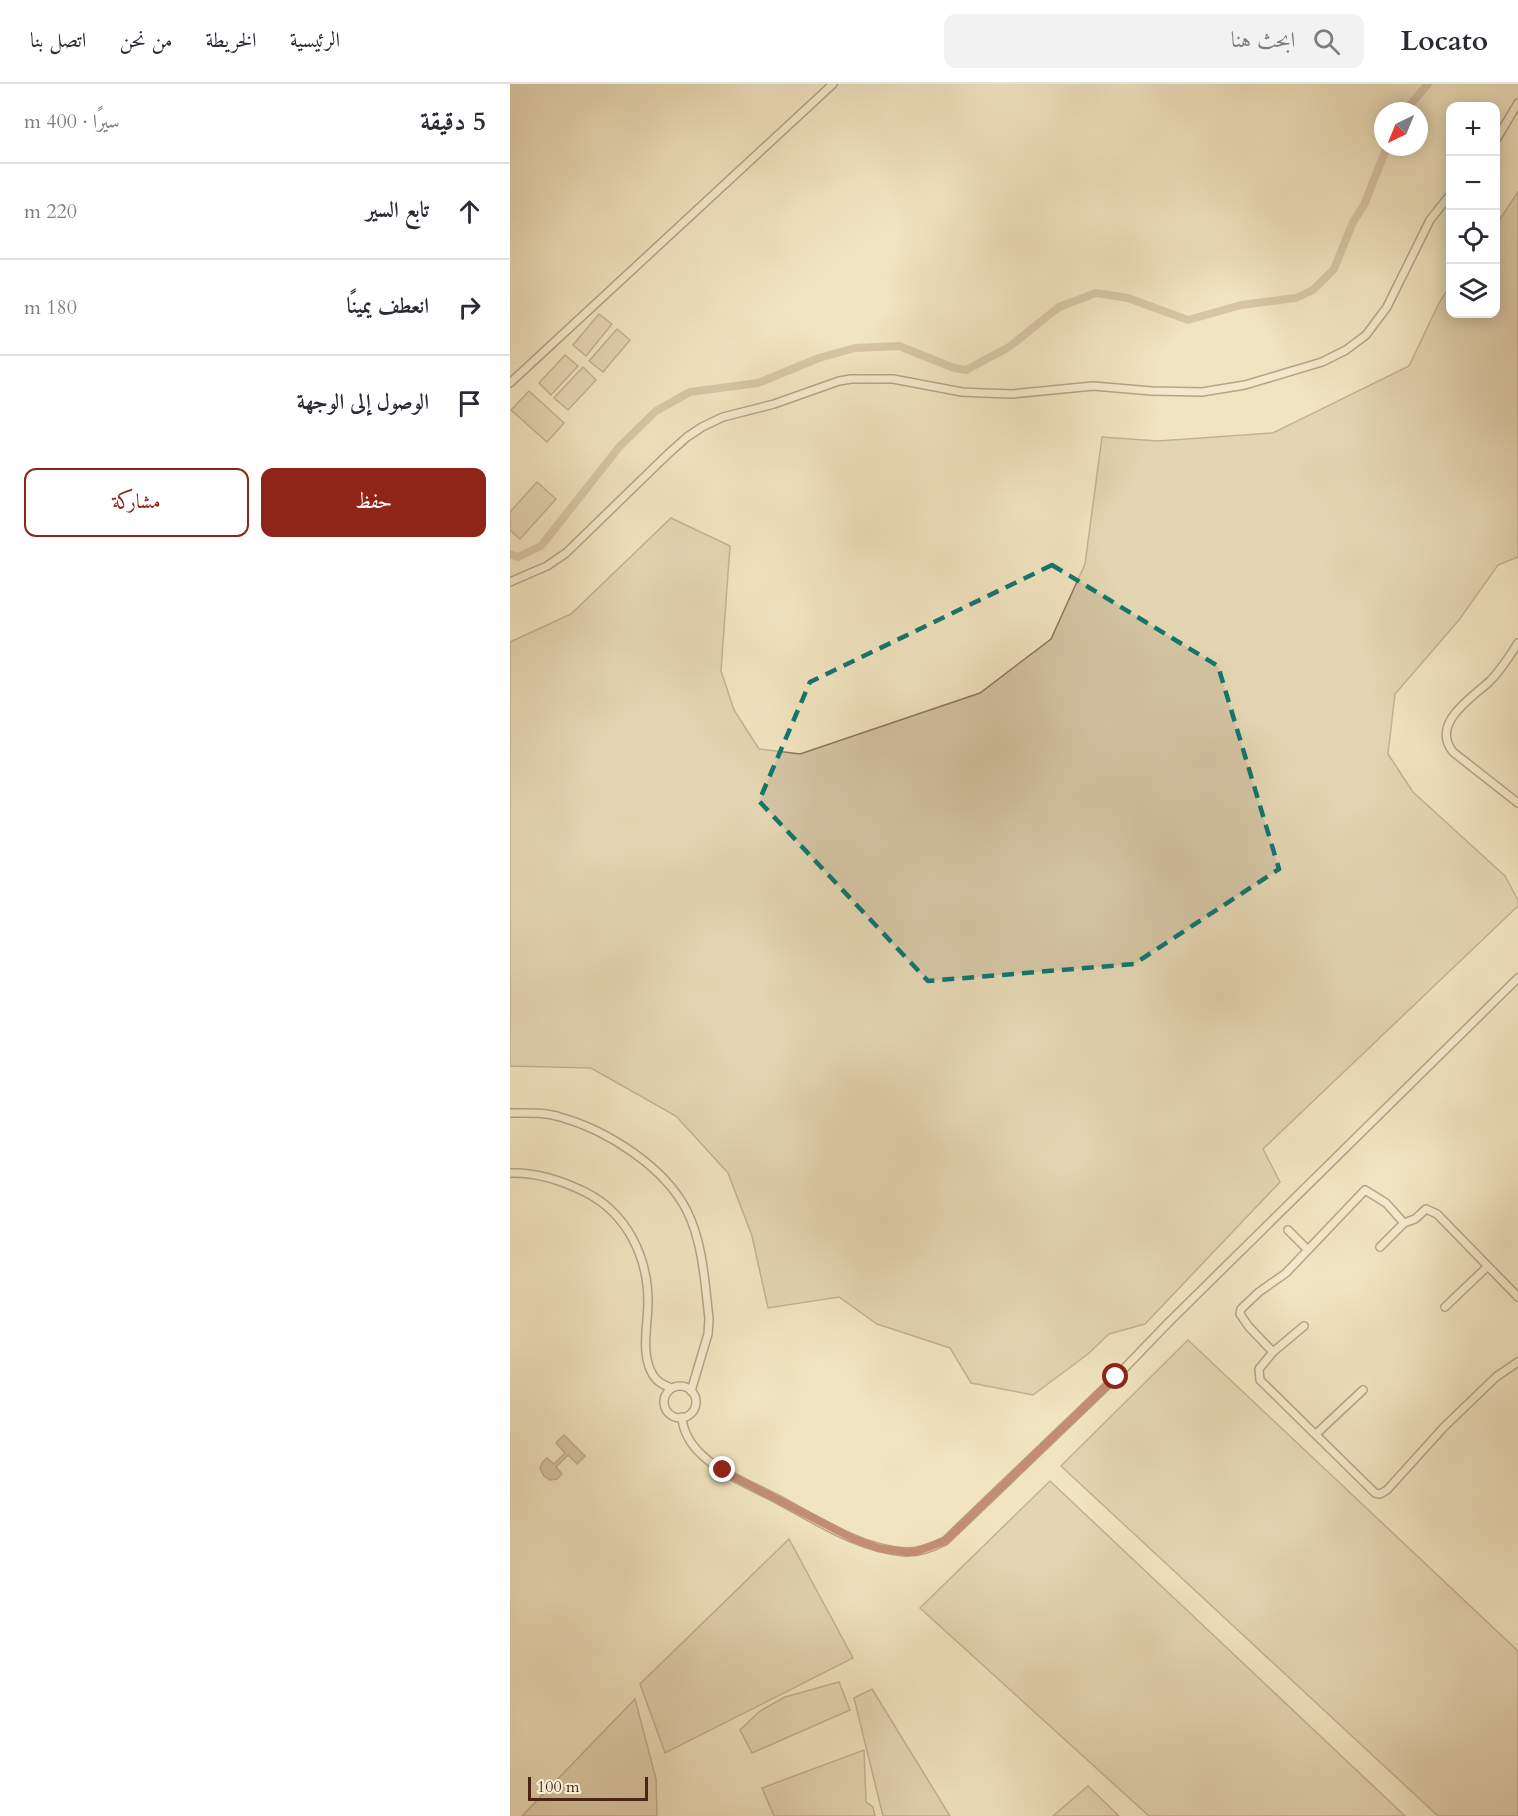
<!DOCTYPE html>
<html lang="ar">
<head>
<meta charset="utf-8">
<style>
	body { margin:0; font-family:Cardo,Amiri,serif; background:#f2f2f3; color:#2b2b33; direction:rtl }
	.controls { position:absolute; right:18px; top:18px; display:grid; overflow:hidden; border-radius:12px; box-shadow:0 3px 15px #0003 }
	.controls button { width:54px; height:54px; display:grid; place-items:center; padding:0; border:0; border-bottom:2px solid #e1e1e2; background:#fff; color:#2b2b33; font:30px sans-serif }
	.compass { position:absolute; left:864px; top:18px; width:54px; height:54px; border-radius:50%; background:#fff; box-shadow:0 3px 15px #0003; rotate:223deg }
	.scale { position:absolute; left:18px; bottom:15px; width:120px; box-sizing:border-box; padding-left:6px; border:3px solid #482613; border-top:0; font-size:16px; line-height:21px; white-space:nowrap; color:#482613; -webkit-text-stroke:4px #f6edd6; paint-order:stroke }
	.stop { position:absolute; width:18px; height:18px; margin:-14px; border:4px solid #8f2418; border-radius:50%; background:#fff }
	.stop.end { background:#8f2418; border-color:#fff; box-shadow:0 2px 6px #0008 }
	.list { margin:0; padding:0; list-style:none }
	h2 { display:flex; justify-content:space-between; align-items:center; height:78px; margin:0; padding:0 24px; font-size:26px }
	h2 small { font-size:20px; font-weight:400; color:#7c7c81 }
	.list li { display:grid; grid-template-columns:39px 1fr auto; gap:18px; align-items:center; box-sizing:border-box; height:96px; padding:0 24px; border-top:2px solid #e1e1e2 }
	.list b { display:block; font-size:22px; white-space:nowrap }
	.list em { font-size:20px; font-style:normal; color:#7c7c81 }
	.actions { display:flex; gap:12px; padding:18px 24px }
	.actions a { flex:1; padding:14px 0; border:2px solid #8f2418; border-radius:12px; text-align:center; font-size:21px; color:#8f2418 }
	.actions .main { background:#8f2418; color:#fff }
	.icon { flex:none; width:33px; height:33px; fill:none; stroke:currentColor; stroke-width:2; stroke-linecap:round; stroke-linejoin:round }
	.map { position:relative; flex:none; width:1008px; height:1732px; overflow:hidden; direction:ltr }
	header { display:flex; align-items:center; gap:36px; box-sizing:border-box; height:84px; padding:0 30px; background:#fff; border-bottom:2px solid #e1e1e2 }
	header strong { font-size:28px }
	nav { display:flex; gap:33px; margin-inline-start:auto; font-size:21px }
	.search { width:420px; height:54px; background:#f2f2f3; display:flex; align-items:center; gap:15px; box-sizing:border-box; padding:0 21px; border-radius:12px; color:#7c7c81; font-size:22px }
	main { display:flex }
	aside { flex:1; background:#fff }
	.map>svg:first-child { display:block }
	.green { fill:#d4c4a3; stroke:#8e755b; stroke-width:1.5 }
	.water { fill:#b8a385; stroke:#8b7157; stroke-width:1.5 }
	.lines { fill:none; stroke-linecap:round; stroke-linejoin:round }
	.canal { stroke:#b8a385; stroke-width:8 }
	.minor-casing { stroke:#72563e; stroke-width:10 }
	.minor { stroke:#f6edd6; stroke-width:7 }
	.route { stroke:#8f2418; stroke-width:8 }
	.marked { fill:none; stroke:#0f766e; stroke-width:4.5; stroke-dasharray:12 8; stroke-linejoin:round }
</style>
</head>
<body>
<header>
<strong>Locato</strong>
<div class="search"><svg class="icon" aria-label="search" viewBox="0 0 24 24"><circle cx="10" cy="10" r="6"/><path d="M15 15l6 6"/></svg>ابحث هنا</div>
<nav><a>الرئيسية</a><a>الخريطة</a><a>من نحن</a><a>اتصل بنا</a></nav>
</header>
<main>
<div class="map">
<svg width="1008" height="1732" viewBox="0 0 1008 1732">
	<rect width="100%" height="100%" fill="#f1e4c0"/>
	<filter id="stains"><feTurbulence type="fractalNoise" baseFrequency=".00333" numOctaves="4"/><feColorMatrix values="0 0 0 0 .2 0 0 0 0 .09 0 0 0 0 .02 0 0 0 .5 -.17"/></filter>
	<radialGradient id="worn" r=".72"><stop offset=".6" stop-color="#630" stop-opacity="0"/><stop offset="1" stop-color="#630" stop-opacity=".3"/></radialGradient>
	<g class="green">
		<path d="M1008 108V473L988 481 949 536 885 610 878 670 903 708 995 792 1008 816V822L753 1065 770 1098 635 1240 599 1250 578 1270 523 1311 461 1299 440 1264 367 1240 329 1213 258 1224 242 1152 218 1089 166 1032 81 984 0 982V558L61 530 161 434 220 462 211 587 224 626 249 665 290 670 470 609 541 555 575 480 592 353 648 357 763 349 899 282 929 219 940 202V230H986V141Z"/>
		<path d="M89 230 102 240 76 272 63 261Z"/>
		<path d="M107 245 120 256 93 288 79 277Z"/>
		<path d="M55 271 68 282 41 311 29 299Z"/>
		<path d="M73 283 86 296 58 326 44 314Z"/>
		<path d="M19 307 54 339 37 358 1 326Z"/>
		<path d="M27 398 46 415 10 455 0 446V428Z"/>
		<path d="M678 1256 1008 1567V1732H928L551 1382Z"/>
		<path d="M540 1397 895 1732H639L410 1524Z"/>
		<path d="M279 1455 343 1574 155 1669 130 1600Z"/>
		<path d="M329 1598 340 1626 242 1669 230 1646 250 1627 275 1613Z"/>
		<path d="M362 1605 440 1732H373L344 1614Z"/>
		<path d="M125 1615 146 1695 147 1732H12Z"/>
		<path d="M354 1666 356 1718 363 1723 365 1732H264L252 1704Z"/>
		<path d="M578 1702 609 1732H543Z"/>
	</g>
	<path class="water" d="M54 1351 75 1372 67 1380 58 1371 46 1383 52 1390 47 1395 40 1396 34 1392 30 1385 32 1379 37 1374 44 1380 55 1369 46 1359Z"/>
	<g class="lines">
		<g class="canal">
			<path d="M895 27 918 0"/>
			<path d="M0 470 8 473 31 462 110 362 146 327 180 308 248 299 309 274 345 264 389 262 444 284 456 286 499 263 549 223 586 209 618 214 678 236 731 221 786 214 803 206 824 185 843 138 854 121 877 63"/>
		</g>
		<defs>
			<g id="minor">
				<path d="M986 56 1008 19"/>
				<path d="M0 299 323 0"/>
				<path d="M0 498 37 482 56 469 158 370 177 353 192 343 213 333 264 320 329 297 341 295H383L452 308 473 309 502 310 583 302 642 307 692 308 735 301 812 278 836 266 856 251 877 223 920 136 940 111"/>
				<path d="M1008 559C999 573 991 586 980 597 962 614 920 639 943 668L1008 719"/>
				<path d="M0 1029C17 1029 34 1028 50 1033 97 1046 155 1083 177 1127 193 1159 195 1200 199 1235L198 1250 181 1307"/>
				<path d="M0 1089C27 1088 51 1096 75 1108 117 1129 138 1173 138 1218 138 1241 130 1270 143 1291 147 1298 154 1301 161 1304"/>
				<path d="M778 1146 797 1165"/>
				<path d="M870 1163 894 1139"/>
				<path d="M1008 1213 927 1130 916 1125 905 1135 894 1139 876 1119 855 1106 776 1189 749 1208 731 1225 730 1230 739 1243 763 1268 749 1285 750 1296 865 1409 870 1410 877 1406 934 1343 986 1293 1008 1278"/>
				<path d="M935 1223 977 1183"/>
				<path d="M763 1268 794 1242"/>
				<circle cx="170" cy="1318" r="16"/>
				<path d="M172 1333C173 1349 182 1362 193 1372 214 1391 244 1403 269 1416 308 1437 350 1465 395 1468 409 1469 423 1463 435 1457L606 1293 659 1238 1008 894"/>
				<path d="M806 1350 853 1306"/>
			</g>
		</defs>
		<use href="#minor" class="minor-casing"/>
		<use href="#minor" class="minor"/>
	</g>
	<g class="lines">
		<path class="route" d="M213 1386 230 1396 344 1455 368 1464 396 1468H405L435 1457 606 1293"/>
	</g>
	<path d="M0 0H1008V1732H0ZM542 481 708 582 769 785 624 880 418 897 249 717 300 598Z" fill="#f1e4c0" fill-opacity=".55" fill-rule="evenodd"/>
	<path class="marked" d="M542 481 708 582 769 785 624 880 418 897 249 717 300 598Z"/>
	<rect width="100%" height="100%" filter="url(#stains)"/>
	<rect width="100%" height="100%" fill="url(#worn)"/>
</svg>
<div class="controls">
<button>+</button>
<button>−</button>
<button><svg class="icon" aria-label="locate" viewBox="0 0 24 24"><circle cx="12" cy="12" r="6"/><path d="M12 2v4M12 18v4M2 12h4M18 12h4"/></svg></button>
<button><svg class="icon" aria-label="layers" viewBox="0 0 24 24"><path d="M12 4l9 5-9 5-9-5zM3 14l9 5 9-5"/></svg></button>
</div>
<svg class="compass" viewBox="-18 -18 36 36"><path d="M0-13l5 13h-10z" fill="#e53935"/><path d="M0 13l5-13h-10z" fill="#7c7c81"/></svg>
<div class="scale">100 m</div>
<div class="stop" style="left:606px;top:1293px"></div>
<div class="stop end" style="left:213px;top:1386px"></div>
</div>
<aside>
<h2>5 دقيقة<small>سيرًا · 400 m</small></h2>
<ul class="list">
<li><svg class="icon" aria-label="ahead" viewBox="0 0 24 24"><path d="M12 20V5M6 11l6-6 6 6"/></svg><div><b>تابع السير</b></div><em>220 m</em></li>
<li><svg class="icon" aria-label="right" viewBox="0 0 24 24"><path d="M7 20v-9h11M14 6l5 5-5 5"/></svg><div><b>انعطف يمينًا</b></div><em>180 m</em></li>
<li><svg class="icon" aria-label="arrive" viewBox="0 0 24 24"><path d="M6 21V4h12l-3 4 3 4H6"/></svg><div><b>الوصول إلى الوجهة</b></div></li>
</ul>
<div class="actions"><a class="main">حفظ</a><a>مشاركة</a></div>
</aside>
</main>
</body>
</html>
